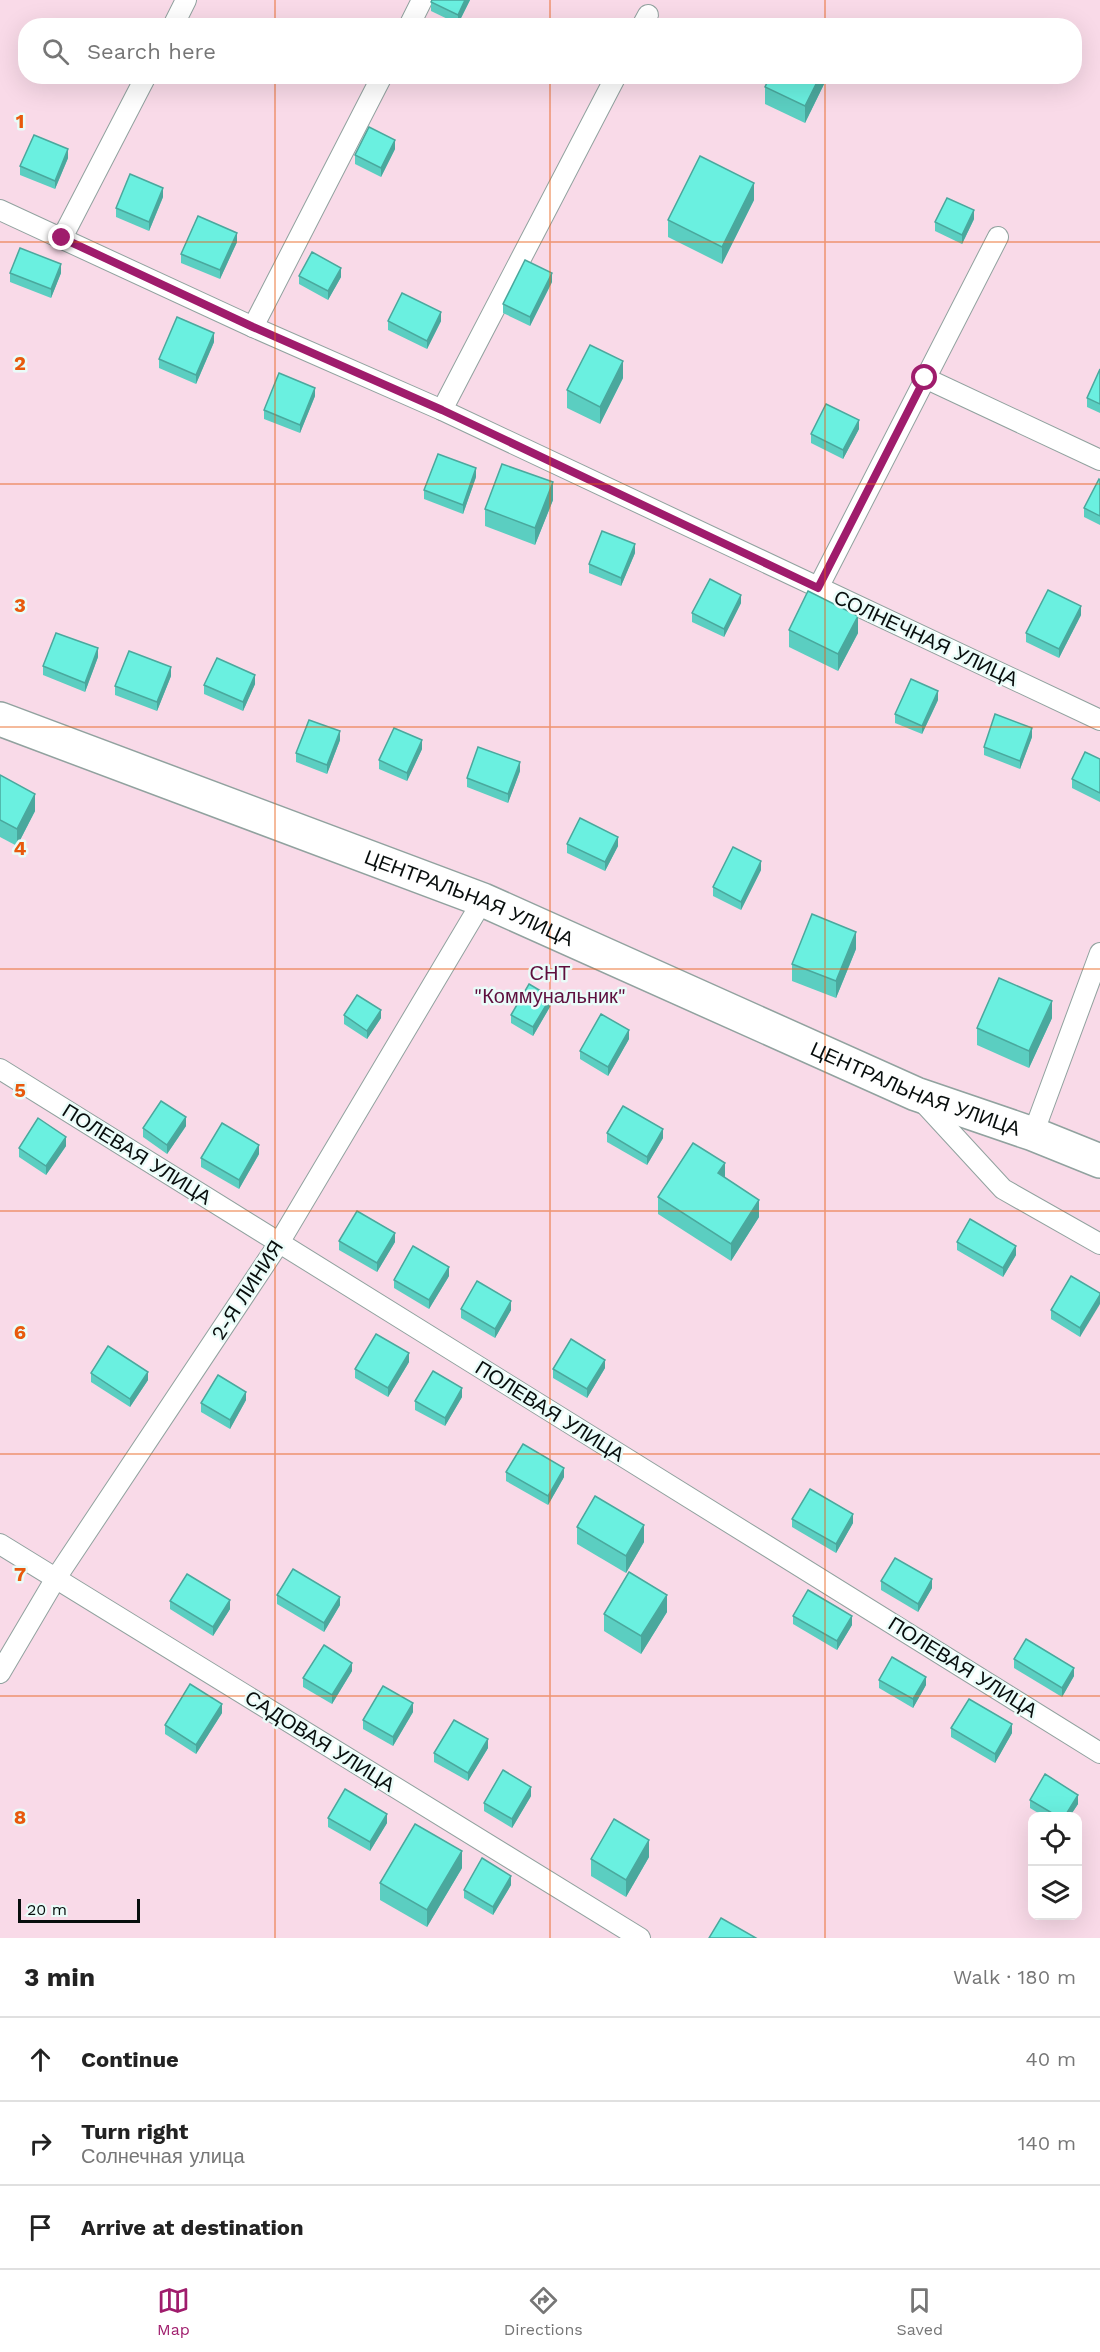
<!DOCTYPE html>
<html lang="en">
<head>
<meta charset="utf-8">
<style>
	body { margin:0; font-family:"Work Sans",sans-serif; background:#f6f6f6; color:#222 }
	.controls { position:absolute; right:18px; bottom:18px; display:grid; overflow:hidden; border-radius:12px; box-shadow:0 6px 24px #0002 }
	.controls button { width:54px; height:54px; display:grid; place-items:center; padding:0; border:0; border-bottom:2px solid #e0e0e0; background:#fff; color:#222; font:30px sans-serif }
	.scale { position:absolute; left:18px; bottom:15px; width:122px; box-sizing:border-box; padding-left:6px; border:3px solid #080e0d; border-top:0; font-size:16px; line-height:21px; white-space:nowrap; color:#080e0d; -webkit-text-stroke:4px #eafcf9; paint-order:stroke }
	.stop { position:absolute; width:18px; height:18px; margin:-14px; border:4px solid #9f1c6c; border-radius:50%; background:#fff }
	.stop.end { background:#9f1c6c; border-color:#fff; box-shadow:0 2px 6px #0008 }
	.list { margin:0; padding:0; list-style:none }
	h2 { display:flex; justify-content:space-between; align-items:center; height:78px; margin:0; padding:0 24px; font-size:26px }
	h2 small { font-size:20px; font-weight:400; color:#767676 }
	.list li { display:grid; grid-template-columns:39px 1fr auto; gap:18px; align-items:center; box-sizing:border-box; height:84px; padding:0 24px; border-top:2px solid #e0e0e0 }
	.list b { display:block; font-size:22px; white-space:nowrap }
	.list p { margin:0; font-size:20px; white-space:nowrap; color:#767676 }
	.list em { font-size:20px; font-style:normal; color:#767676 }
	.icon { flex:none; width:33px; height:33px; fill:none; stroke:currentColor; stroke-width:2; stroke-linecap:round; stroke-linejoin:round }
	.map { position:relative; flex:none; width:1100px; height:1938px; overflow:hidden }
	.search { position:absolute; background:#fff; box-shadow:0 6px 24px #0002; left:18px; right:18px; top:18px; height:66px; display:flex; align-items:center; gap:15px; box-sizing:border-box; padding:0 21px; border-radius:24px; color:#767676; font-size:22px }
	.sheet { height:330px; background:#fff }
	nav { display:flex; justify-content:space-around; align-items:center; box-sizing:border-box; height:84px; border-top:2px solid #e0e0e0; background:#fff; font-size:16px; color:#767676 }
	nav a { display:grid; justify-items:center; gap:3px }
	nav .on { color:#9f1c6c }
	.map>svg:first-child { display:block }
	.green { fill:#f9dae8; fill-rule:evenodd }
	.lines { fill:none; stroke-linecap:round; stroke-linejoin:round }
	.service-casing { stroke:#91a29f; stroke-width:22 }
	.minor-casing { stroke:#91a29f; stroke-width:36 }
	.service { stroke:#fff; stroke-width:20 }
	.minor { stroke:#fff; stroke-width:33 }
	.wall { fill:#5bcec1 }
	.shaded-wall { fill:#4aa89d }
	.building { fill:#6af0e0; stroke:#4aa89d; stroke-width:1.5 }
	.route { stroke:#9f1c6c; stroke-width:8 }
	.grid { fill:none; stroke:#e8590c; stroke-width:1.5; stroke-opacity:0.55 }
	.labels { text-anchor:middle; stroke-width:5; stroke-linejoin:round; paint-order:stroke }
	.street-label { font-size:20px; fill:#080e0d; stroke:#eafcf9 }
	.park-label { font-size:20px; fill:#5e0f3e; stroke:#eafcf9 }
	.grid-label { font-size:20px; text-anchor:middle; font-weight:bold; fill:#e8590c; stroke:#eafcf9; stroke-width:5; stroke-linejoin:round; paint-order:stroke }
</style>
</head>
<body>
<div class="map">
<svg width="1100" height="1938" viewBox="0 0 1100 1938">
	<rect width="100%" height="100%" fill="#eafcf9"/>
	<path class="green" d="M0 0H1100V1938H0ZM26 26H1074V76H26ZM1032 1816H1078V1916H1032Z"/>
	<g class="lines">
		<defs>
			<g id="service">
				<path d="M173 26 186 0"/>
				<path d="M409 26 422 0"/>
				<path d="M642 26 648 15"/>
				<path d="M0 210 253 327 442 410 1100 720"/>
				<path d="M62 238 146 76"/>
				<path d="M253 327 382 76"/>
				<path d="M925 378 1100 460"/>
				<path d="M442 410 616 76"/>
				<path d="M818 588 998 237"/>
				<path d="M0 1069 1100 1753"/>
				<path d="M922 1101 1003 1189 1100 1244"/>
				<path d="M1033 1134 1100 953"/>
				<path d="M0 1544 640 1938"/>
				<path d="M0 1673 56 1578 279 1243 483 900"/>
			</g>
			<g id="minor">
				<path id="s1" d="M0 719 483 900 916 1094 1033 1134 1100 1161"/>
			</g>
		</defs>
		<use href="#service" class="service-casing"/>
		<use href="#minor" class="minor-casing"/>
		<use href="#service" class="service"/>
		<use href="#minor" class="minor"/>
	</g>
	<g class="wall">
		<path d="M470 0 458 24 431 11V2Z"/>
		<path d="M827 76V78L805 123 765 104V87Z"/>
		<path d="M395 149 381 177 355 164V155Z"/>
		<path d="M68 158 55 189 20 175V166Z"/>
		<path d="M163 197 149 231 116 217V208Z"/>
		<path d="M754 200 722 264 668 237V220Z"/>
		<path d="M974 219 962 244 935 231V222Z"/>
		<path d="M237 242 220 279 181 263V254Z"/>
		<path d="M10 273H61L51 298 10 282Z"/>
		<path d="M299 276 341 277 328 300 299 284Z"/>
		<path d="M552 282 530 326 503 313V304Z"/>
		<path d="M388 321H441L427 349 388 330Z"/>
		<path d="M214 342 196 384 159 368V359Z"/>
		<path d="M1100 369V413L1087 407V398Z"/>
		<path d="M623 378 600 424 567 408V390Z"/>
		<path d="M315 396 300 433 264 419V410Z"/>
		<path d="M859 429 843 459 811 443V434Z"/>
		<path d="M476 477 463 514 424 499V490Z"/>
		<path d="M1100 480V525L1084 517V508Z"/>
		<path d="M553 500 535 545 485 526V509Z"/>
		<path d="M635 553 621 586 589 573V564Z"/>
		<path d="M741 603 724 637 692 622V613Z"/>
		<path d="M1081 615 1059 658 1026 642V633Z"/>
		<path d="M789 630 858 633 838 671 789 647Z"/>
		<path d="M98 657 85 692 43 675V666Z"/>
		<path d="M171 676 157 711 115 695V686Z"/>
		<path d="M255 684 243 711 204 694V685Z"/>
		<path d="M938 700 922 734 895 723V714Z"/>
		<path d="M1032 737 1020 769 984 755V747Z"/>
		<path d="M340 740 327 774 296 762V753Z"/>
		<path d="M422 749 407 781 379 769V760Z"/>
		<path d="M1100 759V802L1072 788V779Z"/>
		<path d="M520 771 508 803 467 787V778Z"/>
		<path d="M0 775 35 811 17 846 0 837Z"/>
		<path d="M567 844 618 846 605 871 567 853Z"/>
		<path d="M761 870 741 910 713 896V887Z"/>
		<path d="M856 949 836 998 792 981V964Z"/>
		<path d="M551 1005 533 1036 511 1023V1015Z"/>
		<path d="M344 1015 381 1018 367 1039 344 1024Z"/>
		<path d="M1052 1018 1029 1068 977 1045V1028Z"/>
		<path d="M629 1039 608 1076 580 1059V1051Z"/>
		<path d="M186 1126 167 1154 143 1137V1128Z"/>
		<path d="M607 1133 663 1138 647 1165 607 1142Z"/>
		<path d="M66 1146 46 1175 19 1157V1148Z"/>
		<path d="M259 1154 239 1189 201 1167V1158Z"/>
		<path d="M725 1178 759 1217 731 1261 658 1214V1197Z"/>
		<path d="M339 1241 395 1242 377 1272 339 1250Z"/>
		<path d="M957 1242 1016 1255 1003 1277 957 1250Z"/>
		<path d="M449 1276 429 1309 394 1288V1280Z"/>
		<path d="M1100 1293 1080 1337 1051 1319V1310Z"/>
		<path d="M461 1309 511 1310 495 1338 461 1318Z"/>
		<path d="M409 1362 388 1397 355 1378V1369Z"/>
		<path d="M605 1368 587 1398 553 1378V1369Z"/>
		<path d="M91 1373 148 1380 130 1407 91 1382Z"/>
		<path d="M462 1397 445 1426 415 1410V1401Z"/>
		<path d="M246 1400 230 1429 201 1412V1403Z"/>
		<path d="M506 1472 564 1477 548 1505 506 1481Z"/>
		<path d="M792 1519 853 1523 836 1553 792 1527Z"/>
		<path d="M577 1527 644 1542 626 1573 577 1544Z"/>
		<path d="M881 1581 932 1588 918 1612 881 1590Z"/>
		<path d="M277 1595 340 1605 324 1632 277 1604Z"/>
		<path d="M170 1601 230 1609 213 1636 170 1609Z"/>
		<path d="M667 1612 641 1654 604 1631V1614Z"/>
		<path d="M793 1616 852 1625 837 1650 793 1624Z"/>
		<path d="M1014 1659 1074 1676 1062 1697 1014 1668Z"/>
		<path d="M352 1671 332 1704 303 1687V1678Z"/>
		<path d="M879 1680 926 1685 913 1708 879 1688Z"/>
		<path d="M413 1712 393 1746 363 1729V1720Z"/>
		<path d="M222 1713 196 1754 165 1734V1725Z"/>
		<path d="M951 1728 1012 1733 995 1763 951 1737Z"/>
		<path d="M488 1748 468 1781 434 1762V1753Z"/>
		<path d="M531 1796 512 1828 484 1811V1803Z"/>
		<path d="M1030 1800 1078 1804 1070 1816H1043L1030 1808Z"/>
		<path d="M328 1818 387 1823 370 1851 328 1827Z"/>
		<path d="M649 1857 626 1897 591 1876V1859Z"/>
		<path d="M462 1868 427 1927 380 1900V1883Z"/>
		<path d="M511 1885 493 1915 464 1898V1890Z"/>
	</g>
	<g class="shaded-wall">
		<path d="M465 0H470L458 24V15Z"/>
		<path d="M820 76H827V78L805 123V106Z"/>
		<path d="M395 140V149L381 177V168Z"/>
		<path d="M68 149V158L55 189V181Z"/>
		<path d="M754 183V200L722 264V247Z"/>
		<path d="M163 188V197L149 231V222Z"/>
		<path d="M974 210V219L962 244V235Z"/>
		<path d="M237 233V242L220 279V270Z"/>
		<path d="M61 264V273L51 298V289Z"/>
		<path d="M341 268V277L328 300V291Z"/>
		<path d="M552 273V282L530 326V317Z"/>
		<path d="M441 312V321L427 349V341Z"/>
		<path d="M214 333V342L196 384V375Z"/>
		<path d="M623 361V378L600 424V407Z"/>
		<path d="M315 388V396L300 433V425Z"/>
		<path d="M859 420V429L843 459V450Z"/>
		<path d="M476 468V477L463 514V505Z"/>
		<path d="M553 482V500L535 545V528Z"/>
		<path d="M635 544V553L621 586V578Z"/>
		<path d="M741 595V603L724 637V629Z"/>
		<path d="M1081 606V615L1059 658V649Z"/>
		<path d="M858 616V633L838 671V654Z"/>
		<path d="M98 648V657L85 692V683Z"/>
		<path d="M171 667V676L157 711V702Z"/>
		<path d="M255 675V684L243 711V702Z"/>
		<path d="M938 691V700L922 734V726Z"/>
		<path d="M1032 728V737L1020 769V761Z"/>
		<path d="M340 731V740L327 774V765Z"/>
		<path d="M422 740V749L407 781V773Z"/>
		<path d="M520 762V771L508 803V794Z"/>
		<path d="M35 794V811L17 846V829Z"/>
		<path d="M618 837V846L605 871V862Z"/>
		<path d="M761 861V870L741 910V902Z"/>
		<path d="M856 932V949L836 998V981Z"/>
		<path d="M551 997V1005L533 1036V1027Z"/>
		<path d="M1052 1001V1018L1029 1068V1051Z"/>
		<path d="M381 1010V1018L367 1039V1031Z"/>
		<path d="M629 1030V1039L608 1076V1067Z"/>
		<path d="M186 1117V1126L167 1154V1145Z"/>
		<path d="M663 1129V1138L647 1165V1157Z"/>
		<path d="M66 1137V1146L46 1175V1166Z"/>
		<path d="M259 1145V1154L239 1189V1180Z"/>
		<path d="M725 1163V1180L718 1173Z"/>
		<path d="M759 1200V1217L731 1261V1244Z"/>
		<path d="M395 1233V1242L377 1272V1263Z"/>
		<path d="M1016 1246V1255L1003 1277V1268Z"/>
		<path d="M449 1267V1276L429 1309V1300Z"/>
		<path d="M1100 1295V1304L1080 1337V1328Z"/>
		<path d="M511 1301V1310L495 1338V1329Z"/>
		<path d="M409 1353V1362L388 1397V1388Z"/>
		<path d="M605 1360V1368L587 1398V1389Z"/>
		<path d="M148 1372V1380L130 1407V1399Z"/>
		<path d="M462 1388V1397L445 1426V1418Z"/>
		<path d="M246 1392V1400L230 1429V1420Z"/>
		<path d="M564 1468V1477L548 1505V1496Z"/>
		<path d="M853 1514V1523L836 1553V1544Z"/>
		<path d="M644 1525V1542L626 1573V1556Z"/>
		<path d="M932 1579V1588L918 1612V1604Z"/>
		<path d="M667 1595V1612L641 1654V1636Z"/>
		<path d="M340 1597V1605L324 1632V1623Z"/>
		<path d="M230 1600V1609L213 1636V1627Z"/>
		<path d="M852 1616V1625L837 1650V1641Z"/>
		<path d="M352 1663V1671L332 1704V1695Z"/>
		<path d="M1074 1668V1676L1062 1697V1688Z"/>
		<path d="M926 1677V1685L913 1708V1699Z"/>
		<path d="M413 1703V1712L393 1746V1737Z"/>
		<path d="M222 1704V1713L196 1754V1745Z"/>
		<path d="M1012 1724V1733L995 1763V1754Z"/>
		<path d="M488 1739V1748L468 1781V1773Z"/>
		<path d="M531 1787V1796L512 1828V1819Z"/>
		<path d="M1078 1795V1804L1070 1816H1065Z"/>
		<path d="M387 1814V1823L370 1851V1842Z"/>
		<path d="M649 1840V1857L626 1897V1880Z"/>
		<path d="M462 1851V1868L427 1927V1910Z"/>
		<path d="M511 1876V1885L493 1915V1907Z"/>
	</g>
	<g class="building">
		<path d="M432 0H465L458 15 431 2Z"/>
		<path d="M770 76H820L805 106 765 87Z"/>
		<path d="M369 127 395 140 381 168 355 155Z"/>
		<path d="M34 135 68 149 55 181 20 166Z"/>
		<path d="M700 156 754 183 722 247 668 220Z"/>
		<path d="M130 174 163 188 149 222 116 208Z"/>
		<path d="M947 198 974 210 962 235 935 222Z"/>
		<path d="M198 216 237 233 220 270 181 254Z"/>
		<path d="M20 248 61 264 51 289 10 273Z"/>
		<path d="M312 252 341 268 328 291 299 276Z"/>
		<path d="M525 260 552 273 530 317 503 304Z"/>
		<path d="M402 293 441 312 427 341 388 321Z"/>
		<path d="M177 317 214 333 196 375 159 359Z"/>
		<path d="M590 345 623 361 600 407 567 390Z"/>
		<path d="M1100 369V404L1087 398Z"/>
		<path d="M279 373 315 388 300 425 264 410Z"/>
		<path d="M826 404 859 420 843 450 811 434Z"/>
		<path d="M438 454 476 468 463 505 424 490Z"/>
		<path d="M502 464 553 482 535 528 485 509Z"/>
		<path d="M1099 479 1100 480V516L1084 508Z"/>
		<path d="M602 531 635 544 621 578 589 564Z"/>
		<path d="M710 579 741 595 724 629 692 613Z"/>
		<path d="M1048 590 1081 606 1059 649 1026 633Z"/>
		<path d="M808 591 858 616 838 654 789 630Z"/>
		<path d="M56 633 98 648 85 683 43 666Z"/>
		<path d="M129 651 171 667 157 702 115 686Z"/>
		<path d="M217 658 255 675 243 702 204 685Z"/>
		<path d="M911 679 938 691 922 726 895 714Z"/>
		<path d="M995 714 1032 728 1020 761 984 747Z"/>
		<path d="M309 720 340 731 327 765 296 753Z"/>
		<path d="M394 728 422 740 407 773 379 760Z"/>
		<path d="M478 747 520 762 508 794 467 778Z"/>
		<path d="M1085 752 1100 759V793L1072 779Z"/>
		<path d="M0 775 35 794 17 829 0 820Z"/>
		<path d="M580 818 618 837 605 862 567 844Z"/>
		<path d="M733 847 761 861 741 902 713 887Z"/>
		<path d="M812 914 856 932 836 981 792 964Z"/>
		<path d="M999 978 1052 1001 1029 1051 977 1028Z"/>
		<path d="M529 984 551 997 533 1027 511 1015Z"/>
		<path d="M357 995 381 1010 367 1031 344 1015Z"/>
		<path d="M601 1014 629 1030 608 1067 580 1051Z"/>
		<path d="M161 1101 186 1117 167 1145 143 1128Z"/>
		<path d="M623 1106 663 1129 647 1157 607 1133Z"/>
		<path d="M38 1118 66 1137 46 1166 19 1148Z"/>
		<path d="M222 1123 259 1145 239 1180 201 1158Z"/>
		<path d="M693 1143 725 1163 718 1173 759 1200 731 1244 658 1197Z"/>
		<path d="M357 1211 395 1233 377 1263 339 1241Z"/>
		<path d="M970 1219 1016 1246 1003 1268 957 1242Z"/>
		<path d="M413 1246 449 1267 429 1300 394 1280Z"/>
		<path d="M1071 1276 1100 1293V1295L1080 1328 1051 1310Z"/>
		<path d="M477 1281 511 1301 495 1329 461 1309Z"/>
		<path d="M376 1334 409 1353 388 1388 355 1369Z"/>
		<path d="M571 1339 605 1360 587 1389 553 1369Z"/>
		<path d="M108 1346 148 1372 130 1399 91 1373Z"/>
		<path d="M433 1371 462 1388 445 1418 415 1401Z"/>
		<path d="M218 1375 246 1392 230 1420 201 1403Z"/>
		<path d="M523 1444 564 1468 548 1496 506 1472Z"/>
		<path d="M810 1489 853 1514 836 1544 792 1519Z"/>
		<path d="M595 1496 644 1525 626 1556 577 1527Z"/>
		<path d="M895 1558 932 1579 918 1604 881 1581Z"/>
		<path d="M293 1569 340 1597 324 1623 277 1595Z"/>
		<path d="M629 1572 667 1595 641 1636 604 1614Z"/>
		<path d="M187 1574 230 1600 213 1627 170 1601Z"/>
		<path d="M808 1590 852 1616 837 1641 793 1616Z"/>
		<path d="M1026 1639 1074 1668 1062 1688 1014 1659Z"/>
		<path d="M324 1645 352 1663 332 1695 303 1678Z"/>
		<path d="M892 1657 926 1677 913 1699 879 1680Z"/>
		<path d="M190 1684 222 1704 196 1745 165 1725Z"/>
		<path d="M383 1686 413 1703 393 1737 363 1720Z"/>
		<path d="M969 1699 1012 1724 995 1754 951 1728Z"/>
		<path d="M454 1720 488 1739 468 1773 434 1753Z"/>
		<path d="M503 1770 531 1787 512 1819 484 1803Z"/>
		<path d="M1045 1774 1078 1795 1065 1816H1057L1030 1800Z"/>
		<path d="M345 1789 387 1814 370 1842 328 1818Z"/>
		<path d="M614 1819 649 1840 626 1880 591 1859Z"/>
		<path d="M415 1824 462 1851 427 1910 380 1883Z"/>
		<path d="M482 1858 511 1876 493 1907 464 1890Z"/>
		<path d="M721 1918 756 1938H709Z"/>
	</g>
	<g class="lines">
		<path class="route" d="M62 238 253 327 442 410 818 588 925 378"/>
	</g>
	<path class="grid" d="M275 0V26M550 0V26M825 0V26M275 76V1938M550 76V1938M825 76V1938M0 242H1100M0 484H1100M0 727H1100M0 969H1100M0 1211H1100M0 1454H1100M0 1696H1100"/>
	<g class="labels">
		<g class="street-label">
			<text transform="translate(926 638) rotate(25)" y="7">СОЛНЕЧНАЯ УЛИЦА</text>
			<text dy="7" stroke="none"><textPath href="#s1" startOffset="502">ЦЕНТРАЛЬНАЯ УЛИЦА</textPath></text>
			<text dy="7" stroke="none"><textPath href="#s1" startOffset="988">ЦЕНТРАЛЬНАЯ УЛИЦА</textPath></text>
			<text transform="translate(137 1154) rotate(32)" y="7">ПОЛЕВАЯ УЛИЦА</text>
			<text transform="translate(247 1290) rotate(-57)" y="7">2-Я ЛИНИЯ</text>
			<text transform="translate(550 1411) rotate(32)" y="7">ПОЛЕВАЯ УЛИЦА</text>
			<text transform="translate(963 1667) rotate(32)" y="7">ПОЛЕВАЯ УЛИЦА</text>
			<text transform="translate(320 1741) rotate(32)" y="7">САДОВАЯ УЛИЦА</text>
		</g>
		<g class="park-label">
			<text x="550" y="980">СНТ<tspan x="550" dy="23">"Коммунальник"</tspan></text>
		</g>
	</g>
	<g class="grid-label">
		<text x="20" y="128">1</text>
		<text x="20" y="370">2</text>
		<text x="20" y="612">3</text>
		<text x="20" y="855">4</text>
		<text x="20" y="1097">5</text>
		<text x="20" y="1339">6</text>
		<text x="20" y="1581">7</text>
		<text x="20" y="1824">8</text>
	</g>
</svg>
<div class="controls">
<button><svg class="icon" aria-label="locate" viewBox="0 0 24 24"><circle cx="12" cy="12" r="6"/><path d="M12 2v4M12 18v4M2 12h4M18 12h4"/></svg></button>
<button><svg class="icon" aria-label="layers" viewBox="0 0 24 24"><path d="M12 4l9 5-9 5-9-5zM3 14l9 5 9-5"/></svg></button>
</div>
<div class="scale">20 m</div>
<div class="stop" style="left:925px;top:378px"></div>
<div class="stop end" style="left:62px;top:238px"></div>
<div class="search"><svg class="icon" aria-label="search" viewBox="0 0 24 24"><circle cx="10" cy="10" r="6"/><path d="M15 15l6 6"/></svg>Search here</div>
</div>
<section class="sheet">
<h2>3 min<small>Walk · 180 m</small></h2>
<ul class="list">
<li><svg class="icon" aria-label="ahead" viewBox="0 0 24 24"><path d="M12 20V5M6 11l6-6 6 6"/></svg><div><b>Continue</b></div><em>40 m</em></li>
<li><svg class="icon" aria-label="right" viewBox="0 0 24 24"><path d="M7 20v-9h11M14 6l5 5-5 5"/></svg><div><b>Turn right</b><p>Солнечная улица</p></div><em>140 m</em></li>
<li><svg class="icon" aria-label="arrive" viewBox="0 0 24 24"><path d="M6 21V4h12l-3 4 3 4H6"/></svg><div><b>Arrive at destination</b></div></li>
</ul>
</section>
<nav>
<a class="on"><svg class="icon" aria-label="map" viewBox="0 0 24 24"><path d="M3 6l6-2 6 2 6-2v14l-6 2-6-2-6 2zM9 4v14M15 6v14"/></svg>Map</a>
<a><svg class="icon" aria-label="directions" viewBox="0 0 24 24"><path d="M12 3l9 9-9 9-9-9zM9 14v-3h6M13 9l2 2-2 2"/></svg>Directions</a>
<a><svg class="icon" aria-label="saved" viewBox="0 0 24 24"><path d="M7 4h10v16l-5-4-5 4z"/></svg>Saved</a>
</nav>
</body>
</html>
